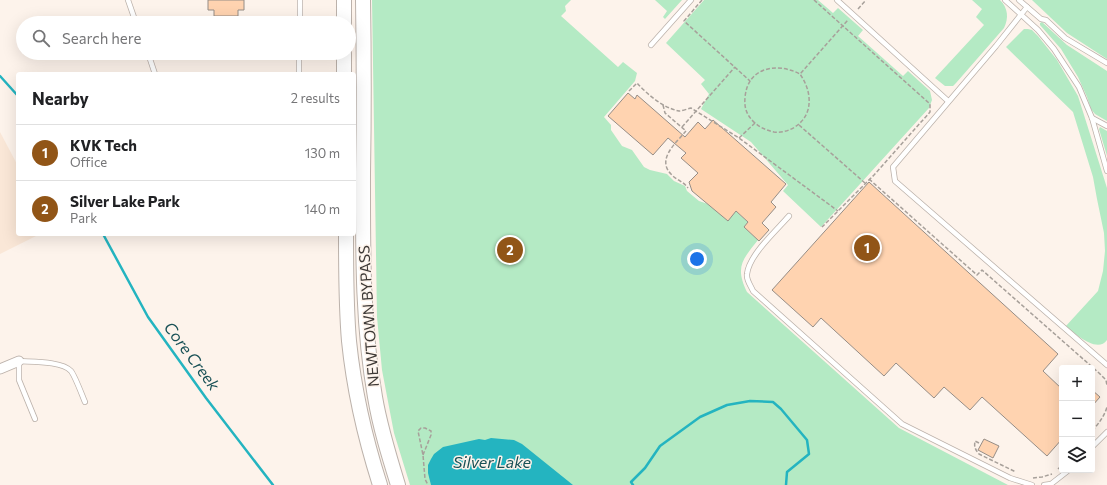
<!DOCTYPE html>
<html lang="en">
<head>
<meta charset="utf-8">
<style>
	body { margin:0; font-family:Commissioner,sans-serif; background:#f2f2f2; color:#202124 }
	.controls { position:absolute; right:12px; bottom:12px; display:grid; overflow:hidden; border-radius:4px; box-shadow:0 4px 16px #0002 }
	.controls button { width:36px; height:36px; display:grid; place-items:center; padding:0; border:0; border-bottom:1px solid #e0e0e0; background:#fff; color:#202124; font:20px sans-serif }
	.you { position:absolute; left:697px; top:259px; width:14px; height:14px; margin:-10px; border:3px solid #fff; border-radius:50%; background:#1a73e8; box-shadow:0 0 0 6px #1a73e833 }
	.badge { display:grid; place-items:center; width:26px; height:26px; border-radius:50%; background:#915517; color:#fff; font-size:13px; font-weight:700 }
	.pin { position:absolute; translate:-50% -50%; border:2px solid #fff; box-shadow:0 1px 4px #0006 }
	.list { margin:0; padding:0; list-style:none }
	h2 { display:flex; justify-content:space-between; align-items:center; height:52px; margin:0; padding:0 16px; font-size:17px }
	h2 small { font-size:13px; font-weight:400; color:#757577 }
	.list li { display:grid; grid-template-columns:26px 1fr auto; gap:12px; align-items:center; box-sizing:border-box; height:56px; padding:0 16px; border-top:1px solid #e0e0e0 }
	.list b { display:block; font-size:15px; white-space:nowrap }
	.list p { margin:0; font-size:13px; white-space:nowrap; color:#757577 }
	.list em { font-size:13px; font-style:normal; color:#757577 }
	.icon { flex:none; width:22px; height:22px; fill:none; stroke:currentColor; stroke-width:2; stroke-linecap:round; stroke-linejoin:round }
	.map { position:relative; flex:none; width:1107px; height:485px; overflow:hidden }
	.search { position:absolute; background:#fff; box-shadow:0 4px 16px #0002; left:16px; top:16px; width:340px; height:44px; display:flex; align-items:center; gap:10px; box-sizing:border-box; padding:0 14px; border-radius:22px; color:#757577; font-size:15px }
	.panel { position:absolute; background:#fff; box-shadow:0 4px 16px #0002; left:16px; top:72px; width:340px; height:164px; border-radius:4px }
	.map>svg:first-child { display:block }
	.commercial { fill:#fae7d7 }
	.green { fill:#b4eac4 }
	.water { fill:#24b4c0 }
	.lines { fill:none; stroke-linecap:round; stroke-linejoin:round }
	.stream { stroke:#24b4c0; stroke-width:2.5 }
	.building { fill:#ffd3b0; stroke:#968d86 }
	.service-casing { stroke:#bcb2ab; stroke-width:6 }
	.minor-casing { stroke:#bcb2ab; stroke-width:11 }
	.trunk-casing { stroke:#bcb2ab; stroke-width:16 }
	.path { stroke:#a7a09a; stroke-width:1.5; stroke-dasharray:4 2; stroke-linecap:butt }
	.service { stroke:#fff; stroke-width:4.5 }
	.minor { stroke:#fff; stroke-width:9 }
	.trunk { stroke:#fff; stroke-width:14 }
	.labels { text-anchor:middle; stroke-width:3; stroke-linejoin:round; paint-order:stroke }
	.street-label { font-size:15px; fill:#3e3a37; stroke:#fdf3eb }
	.water-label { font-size:16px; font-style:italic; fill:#195156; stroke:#fdf3eb }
</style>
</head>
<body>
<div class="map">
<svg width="1107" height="485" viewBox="0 0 1107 485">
	<rect width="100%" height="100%" fill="#fdf3eb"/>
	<path class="commercial" d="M0 132 18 166V234H40L0 254Z"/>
	<g class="green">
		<path d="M372 0H571L565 6 566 11 561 16 618 67 623 62 637 73 635 81 604 117 611 125V130L622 146 632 150 644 167 650 170 667 174 674 181 685 186 687 191 699 201 708 204 728 220 736 211 748 222 744 227 758 240C742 260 735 267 747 292L899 428 1008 485H410L394 433 382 370 377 317Z"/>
		<path d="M655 0H682L665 19 663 17 667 11Z"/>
		<path d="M704 0H818L833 13 838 8 863 30 858 36 903 76 908 71 930 91 932 100 929 108 821 227 783 191 788 185 751 142 701 109 709 94 701 84 705 80 666 43Z"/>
		<path d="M972 0H1000C1008 8 1009 18 1004 28L956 83 953 86H945L935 78 984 25 976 17 982 9Z"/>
		<path d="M1032 0H1107V59L1067 33Z"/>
		<path d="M1042 22 1067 45 1107 71V121L1095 114 1091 109 1087 97 1078 77 1061 49 1040 25V23Z"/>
		<path d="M1024 29H1028L1032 30 1038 36 1057 60 1078 96 1107 188V340C1097 354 1075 333 1065 327L1098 291 1103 271 1105 251 1104 233 1097 199 1093 177 1073 112 1006 47Z"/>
		<path d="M1100 127 1107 131V156L1099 129Z"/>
	</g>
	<path class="water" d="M491 438 514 440 522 444 573 485H431L428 473V465L431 459 434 454 443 447 479 439 485 440Z"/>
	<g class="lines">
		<g class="stream">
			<path d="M0 76 18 96"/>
			<path d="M103 234 148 317 206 398 273 485"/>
			<path d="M633 485 631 482 645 468 660 446 700 417 727 405 750 401 773 402 781 409 807 440 809 454 787 472 786 485"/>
		</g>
	</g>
	<g class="building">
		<path d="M208 0H244V10H238V16H214V10H208Z"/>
		<path d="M628 93 635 99 637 95 685 137 698 122 705 129 713 120 786 184 771 202 776 207 762 223 769 230 759 241 744 227 748 222 736 211 728 221 692 191 689 182 698 173 681 158 686 153 668 138 653 155 608 116Z"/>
		<path d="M869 182 1058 354 1043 371 1062 389V439L1047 456 982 397 970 410 944 387 934 398 896 363 884 376 821 318 813 327 772 290Z"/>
		<path d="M1092 390 1100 397 1092 406Z"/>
		<path d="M984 439 999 446 993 458 978 450Z"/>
	</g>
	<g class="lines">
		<defs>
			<g id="service">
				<path d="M128 0 136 23"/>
				<path d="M837 0 948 101"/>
				<path d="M1005 0 1038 30 1054 49 1079 87 1092 118 1107 171"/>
				<path d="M1019 0 1041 19 1046 20 1065 38 1107 63"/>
				<path d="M1027 7 996 46 893 167 895 181 1107 365"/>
				<path d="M300 23V0"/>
				<path d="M651 45 691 0"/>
				<path d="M148 53 155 74"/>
				<path d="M299 74V53"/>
				<path d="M1092 118 1107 126"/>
				<path d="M789 216C776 231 749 255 747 274 746 280 751 286 753 291L902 424 1010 478 1032 485"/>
				<path d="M35 419 19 380V361C32 362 62 361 71 371 75 376 82 395 85 402"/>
				<path d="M1092 447 1107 432"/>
				<path d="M1044 485 1051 484 1069 470"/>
			</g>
			<path id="minor" d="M0 369 19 361"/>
			<g id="trunk">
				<path d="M363 0C364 58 364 115 363 173 363 248 362 323 375 397 380 427 389 456 398 485"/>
				<path d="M344 23V0"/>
				<path d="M344 53V74"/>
				<path d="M346 234C346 270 346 306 349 341 354 390 365 438 380 485"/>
			</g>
		</defs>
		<use href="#service" class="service-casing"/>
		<use href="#minor" class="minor-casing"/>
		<use href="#trunk" class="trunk-casing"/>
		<g class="path">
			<path d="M702 0 684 21 750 81"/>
			<path d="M814 0 930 104V112L874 175 822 227"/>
			<path d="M858 9 866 0"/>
			<path d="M629 91 637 83C647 94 663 108 679 111 682 111 687 109 691 108L739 138 838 211"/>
			<path d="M663 105 665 113 686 131C677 142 656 159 671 174 676 180 683 181 688 188"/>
			<path d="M755 123C747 116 744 108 745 98 747 67 777 62 800 74"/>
			<path d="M799 125 865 183"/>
			<path d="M682 127 735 67"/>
			<path d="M739 138 755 123C761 128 766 130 774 132 791 134 808 121 809 104 810 93 806 83 800 74L848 20"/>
			<path d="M869 179 977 275 982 270 1099 373 1106 380 1107 386"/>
			<path d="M1092 431C1099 423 1104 417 1107 407"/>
			<path d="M979 443 975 441C974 447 975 449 979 454L1016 472"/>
			<path d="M423 455 431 435V431L425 428H421L418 431 423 455 425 479 428 485"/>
			<path d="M1058 469 1062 465"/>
			<path d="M1033 478 1042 477 1052 474"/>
		</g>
		<use href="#service" class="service"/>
		<use href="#minor" class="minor"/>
		<use href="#trunk" class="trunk"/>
	</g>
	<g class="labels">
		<g class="street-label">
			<text transform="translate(369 316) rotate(-94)" y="5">NEWTOWN BYPASS</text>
		</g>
		<g class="water-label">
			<text transform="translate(192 356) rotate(53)" y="6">Core Creek</text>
			<text x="492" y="468">Silver Lake</text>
		</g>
	</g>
</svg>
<div class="controls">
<button>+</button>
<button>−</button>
<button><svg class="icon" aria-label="layers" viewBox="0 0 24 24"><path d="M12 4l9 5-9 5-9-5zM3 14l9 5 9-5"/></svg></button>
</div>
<div class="you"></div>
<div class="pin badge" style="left:867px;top:248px">1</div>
<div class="pin badge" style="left:510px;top:250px">2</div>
<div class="search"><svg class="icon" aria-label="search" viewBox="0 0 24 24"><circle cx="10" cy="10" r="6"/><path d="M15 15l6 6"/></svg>Search here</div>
<section class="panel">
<h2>Nearby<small>2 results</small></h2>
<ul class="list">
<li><span class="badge">1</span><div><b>KVK Tech</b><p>Office</p></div><em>130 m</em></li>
<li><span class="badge">2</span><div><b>Silver Lake Park</b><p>Park</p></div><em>140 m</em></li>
</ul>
</section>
</div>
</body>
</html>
